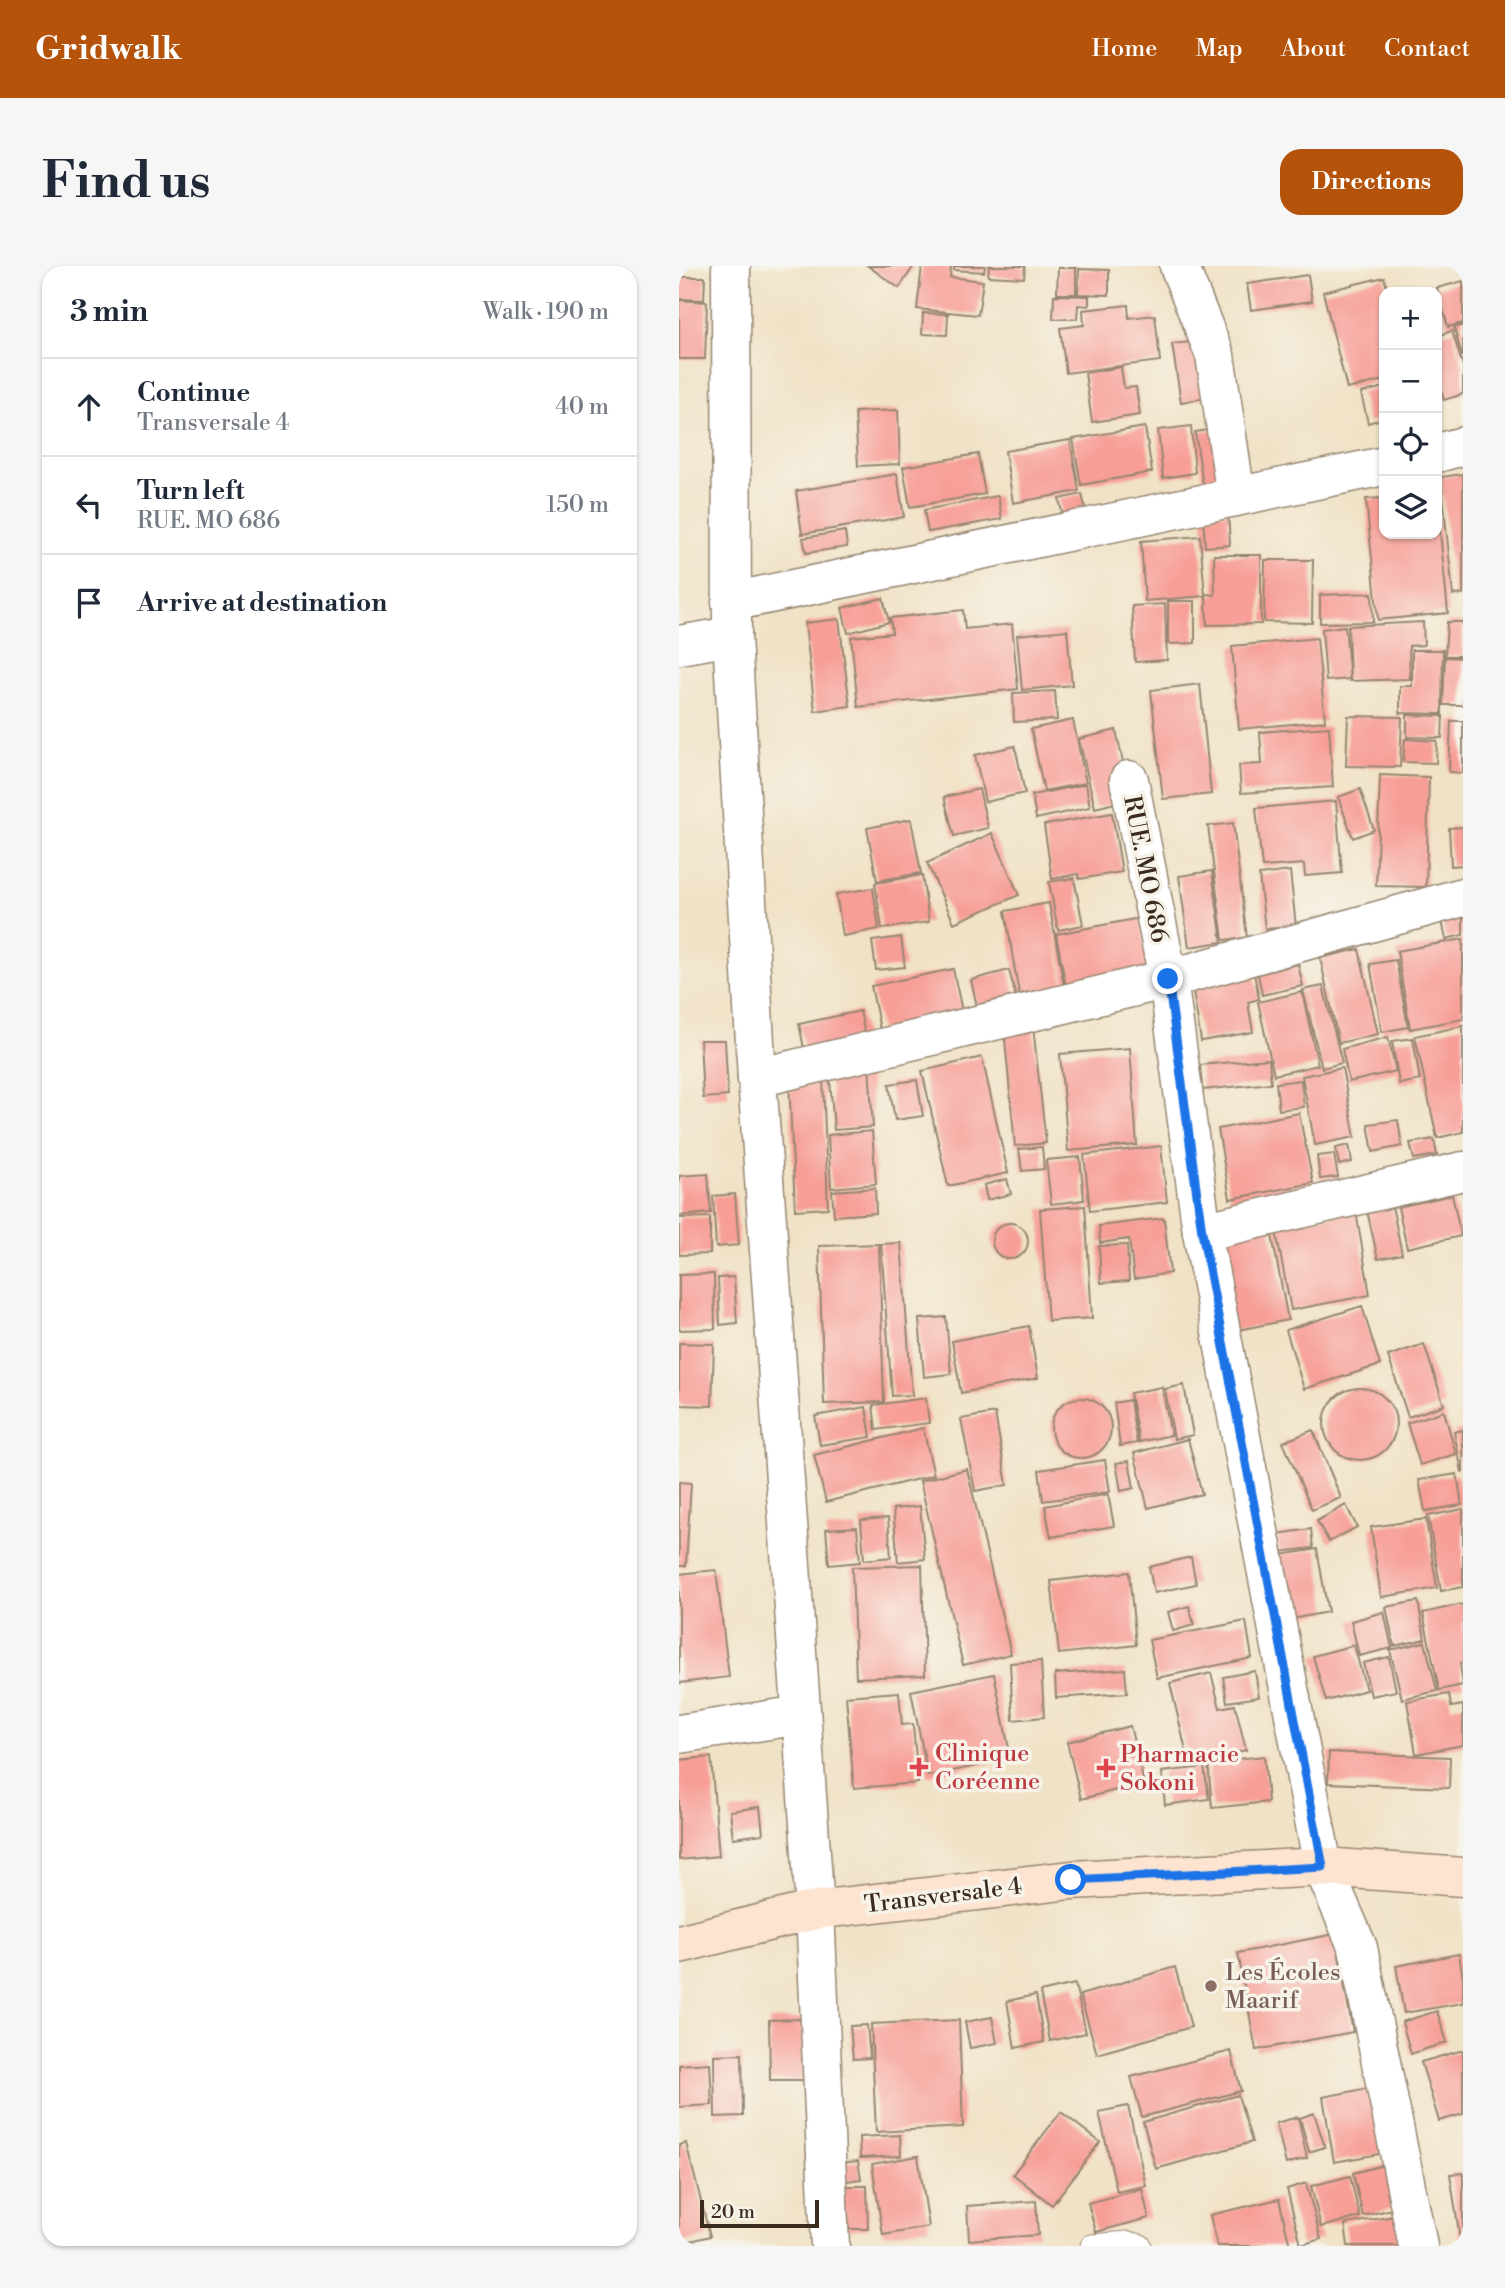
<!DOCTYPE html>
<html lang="en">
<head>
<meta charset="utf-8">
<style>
	body { margin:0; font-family:"Libre Bodoni",serif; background:#f6f6f7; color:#1f2937 }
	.controls { position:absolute; right:21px; top:21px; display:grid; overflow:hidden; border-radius:14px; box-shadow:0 2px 5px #0004 }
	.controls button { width:63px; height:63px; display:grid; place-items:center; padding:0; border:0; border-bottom:2px solid #e0e1e3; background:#fff; color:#1f2937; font:35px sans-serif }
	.scale { position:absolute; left:21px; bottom:18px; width:119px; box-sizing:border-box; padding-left:7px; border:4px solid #3b2a1e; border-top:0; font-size:19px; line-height:24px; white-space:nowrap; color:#3b2a1e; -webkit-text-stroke:5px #f7f3e8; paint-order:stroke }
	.stop { position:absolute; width:21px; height:21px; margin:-16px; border:5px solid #1a73e8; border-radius:50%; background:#fff }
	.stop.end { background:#1a73e8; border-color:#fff; box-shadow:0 2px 7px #0008 }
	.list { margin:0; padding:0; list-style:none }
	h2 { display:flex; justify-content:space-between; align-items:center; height:91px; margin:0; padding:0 28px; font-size:30px }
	h2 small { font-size:23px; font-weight:400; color:#747a83 }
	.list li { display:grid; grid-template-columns:46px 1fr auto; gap:21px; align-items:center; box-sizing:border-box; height:98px; padding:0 28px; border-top:2px solid #e0e1e3 }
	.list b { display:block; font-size:26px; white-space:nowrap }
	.list p { margin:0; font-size:23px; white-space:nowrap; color:#747a83 }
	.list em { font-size:23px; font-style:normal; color:#747a83 }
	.icon { flex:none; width:38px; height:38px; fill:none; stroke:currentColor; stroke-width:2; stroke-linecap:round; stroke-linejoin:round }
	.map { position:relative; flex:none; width:784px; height:1980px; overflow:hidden; border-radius:21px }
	header { display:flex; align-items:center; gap:42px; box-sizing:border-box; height:98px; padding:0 35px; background:#b45309; color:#fff }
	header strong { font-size:33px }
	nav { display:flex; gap:38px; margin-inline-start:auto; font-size:24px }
	.intro { display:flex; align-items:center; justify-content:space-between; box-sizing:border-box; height:168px; padding:0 42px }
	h1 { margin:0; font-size:49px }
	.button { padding:18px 32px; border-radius:21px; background:#b45309; color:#fff; font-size:24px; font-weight:700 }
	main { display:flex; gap:42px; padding:0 42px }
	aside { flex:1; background:#fff; border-radius:21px; box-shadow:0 2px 5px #0004 }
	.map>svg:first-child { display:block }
	.building { fill:#f79e97 }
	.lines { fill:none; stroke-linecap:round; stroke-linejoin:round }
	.service-casing { stroke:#968672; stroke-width:25 }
	.minor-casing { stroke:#968672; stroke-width:41 }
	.tertiary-casing { stroke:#968672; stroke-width:41 }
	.secondary-casing { stroke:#968672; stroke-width:41 }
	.service { stroke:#fff; stroke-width:23 }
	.minor { stroke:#fff; stroke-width:38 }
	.tertiary { stroke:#fff; stroke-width:38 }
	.secondary { stroke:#fde4d1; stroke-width:38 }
	.route { stroke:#1a73e8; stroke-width:9 }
	.health-dot { fill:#e0444e; stroke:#f7f3e8; stroke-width:2.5 }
	.education-dot { fill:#8d6e63; stroke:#f7f3e8; stroke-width:2.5 }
	.labels { text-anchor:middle; stroke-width:7; stroke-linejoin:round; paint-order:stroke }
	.street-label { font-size:24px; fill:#3b2a1e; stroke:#f7f3e8 }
	.health-label { font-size:24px; fill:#be3a42; stroke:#f7f3e8; text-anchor:start }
	.education-label { font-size:24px; fill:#785e54; stroke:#f7f3e8; text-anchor:start }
</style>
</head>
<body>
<header>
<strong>Gridwalk</strong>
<nav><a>Home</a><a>Map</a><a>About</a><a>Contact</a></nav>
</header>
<div class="intro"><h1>Find us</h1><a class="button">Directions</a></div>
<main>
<aside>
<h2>3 min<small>Walk · 190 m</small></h2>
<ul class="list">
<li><svg class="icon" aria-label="ahead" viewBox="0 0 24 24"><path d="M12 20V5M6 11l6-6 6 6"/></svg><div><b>Continue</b><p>Transversale 4</p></div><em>40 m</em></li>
<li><svg class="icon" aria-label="left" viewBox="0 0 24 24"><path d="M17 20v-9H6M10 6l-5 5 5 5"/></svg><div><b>Turn left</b><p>RUE. MO 686</p></div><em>150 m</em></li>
<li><svg class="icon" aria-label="arrive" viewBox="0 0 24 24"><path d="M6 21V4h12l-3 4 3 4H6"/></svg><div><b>Arrive at destination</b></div></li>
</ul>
</aside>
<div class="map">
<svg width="784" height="1980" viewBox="0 0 784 1980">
	<rect width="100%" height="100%" fill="#f7f3e8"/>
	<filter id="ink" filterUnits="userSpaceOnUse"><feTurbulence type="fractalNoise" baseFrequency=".0143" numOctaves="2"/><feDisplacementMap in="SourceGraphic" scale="14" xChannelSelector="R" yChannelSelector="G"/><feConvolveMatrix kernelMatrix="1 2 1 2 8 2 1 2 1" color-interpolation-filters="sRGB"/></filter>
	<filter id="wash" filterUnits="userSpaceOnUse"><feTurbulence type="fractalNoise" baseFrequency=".00686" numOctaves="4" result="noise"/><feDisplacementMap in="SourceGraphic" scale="28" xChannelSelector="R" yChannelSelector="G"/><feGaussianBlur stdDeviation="1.57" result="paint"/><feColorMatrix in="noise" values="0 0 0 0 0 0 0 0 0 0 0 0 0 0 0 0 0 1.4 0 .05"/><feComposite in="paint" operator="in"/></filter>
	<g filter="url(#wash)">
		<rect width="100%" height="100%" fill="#f0e2c6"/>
		<g id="blocks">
			<g class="building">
				<path d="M189 0H235L220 22Z"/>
				<path d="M243 0H272L271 11 304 15 299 49 238 43Z"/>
				<path d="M275 0H306L305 6 275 4Z"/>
				<path d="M310 0H346L345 12 309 10Z"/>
				<path d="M379 2H397V28H378Z"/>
				<path d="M400 3 430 4V29L399 28Z"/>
				<path d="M629 9 633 35 572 44 568 18Z"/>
				<path d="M0 11H26L25 34 0 33Z"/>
				<path d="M705 11 709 26H705V114L668 123 644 26Z"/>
				<path d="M784 15V57L769 61 758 22Z"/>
				<path d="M375 29 410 30V40L399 39 398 53H374Z"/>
				<path d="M0 34 28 36 26 93H0Z"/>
				<path d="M449 39 450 52 476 49 481 95 387 107 381 62 405 59 404 44Z"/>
				<path d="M244 47 269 48 268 69 243 68Z"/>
				<path d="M784 59V89L783 90 775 62Z"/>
				<path d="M773 65 784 100V128L765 134 758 113V70Z"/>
				<path d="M519 75 527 132 502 136 493 78Z"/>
				<path d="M442 101 445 122 457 121 461 149 413 156 406 107Z"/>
				<path d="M705 121V152L689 157 682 127Z"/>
				<path d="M219 144 221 198 179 200 176 146Z"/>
				<path d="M512 160 516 207 484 212 479 164Z"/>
				<path d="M466 161 473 206 402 219 394 173Z"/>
				<path d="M541 162 550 223 525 226 516 166Z"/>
				<path d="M391 174 400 225 334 237 326 185Z"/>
				<path d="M299 188 306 228 231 241 224 201Z"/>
				<path d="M218 208 225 251 123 268 117 225Z"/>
				<path d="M784 208V328L774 329 762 211Z"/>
				<path d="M403 228 408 250 385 255 380 233Z"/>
				<path d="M319 230 323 253 249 266 245 244Z"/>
				<path d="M705 232V268H758V255H760L769 347 699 354 687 233Z"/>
				<path d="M549 246 551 279 526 281 524 249Z"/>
				<path d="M166 265 168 281 127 287 124 272Z"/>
				<path d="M521 270 526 330 466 335 462 275Z"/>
				<path d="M535 289H582V358L528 359 527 328 536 329Z"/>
				<path d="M586 294H634L633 357 585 356Z"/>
				<path d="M693 327 694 356 641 357V329Z"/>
				<path d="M204 332 210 356 169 367 163 342Z"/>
				<path d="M489 335H516V377L489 378Z"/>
				<path d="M486 338 488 394 456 396 453 340Z"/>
				<path d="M284 344 286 363 333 358 339 423 179 441 172 371 213 367 211 352Z"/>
				<path d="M160 353 171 440 136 445 126 357Z"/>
				<path d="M744 356 745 379 730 380 731 413 671 415 669 360Z"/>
				<path d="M768 356H784V390H766Z"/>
				<path d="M666 360 671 413 647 415 643 363Z"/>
				<path d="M388 364 393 419 343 424 338 369Z"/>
				<path d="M638 372 646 455 560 463 553 380Z"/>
				<path d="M733 384H764L763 448 721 447V420H733Z"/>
				<path d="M766 391 784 392V439H764Z"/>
				<path d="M521 418 532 528 484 533 472 424Z"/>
				<path d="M376 425 378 454 335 456 334 427Z"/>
				<path d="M728 449 764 450 763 472 728 471Z"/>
				<path d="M669 450 723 451 721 501 667 500Z"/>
				<path d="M394 454 407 517 365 525 352 463Z"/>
				<path d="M772 455H784V507L770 506Z"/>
				<path d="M650 461 654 521 562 527 560 499 583 498 581 466Z"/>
				<path d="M437 464 452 533 416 542 400 473Z"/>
				<path d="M726 473 758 475 757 497 724 496Z"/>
				<path d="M336 480 346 527 306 536 296 489Z"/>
				<path d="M701 509 750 511 747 621 697 620Z"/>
				<path d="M407 518 411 541 357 553 353 529Z"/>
				<path d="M300 523 309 562 275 570 265 531Z"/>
				<path d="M681 523 695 564 674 572 659 531Z"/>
				<path d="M657 535 663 607 626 610 625 598 583 601 577 542Z"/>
				<path d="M433 547 443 606 400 613 399 608 373 613 365 559Z"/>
				<path d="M232 553 242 607 198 615 188 562Z"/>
				<path d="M554 557 568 672 544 674 529 560Z"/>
				<path d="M784 561V599L772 600 770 562Z"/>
				<path d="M313 567 340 629 275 657 248 597Z"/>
				<path d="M533 605 543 676 510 681 500 610Z"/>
				<path d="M611 605 617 661 586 663 580 609Z"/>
				<path d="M243 609 250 656 203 663 196 617Z"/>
				<path d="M395 612 404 659 379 664 370 616Z"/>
				<path d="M194 622 200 663 164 670 157 628Z"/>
				<path d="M370 637 385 720 340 728 326 645Z"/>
				<path d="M784 651V669L767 673 763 655Z"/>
				<path d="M461 652 471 706 387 721 377 668Z"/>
				<path d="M222 671 226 701 197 704 193 675Z"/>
				<path d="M784 673V753L731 763 718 685Z"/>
				<path d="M680 683 699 768 660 777 641 692Z"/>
				<path d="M717 694 729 761 703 766 691 698Z"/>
				<path d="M619 698 624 720 583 729 579 708Z"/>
				<path d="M274 703 284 750 202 768 192 720Z"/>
				<path d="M330 704 338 735 299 745 292 714Z"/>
				<path d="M575 707 580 733 569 736 574 766 522 775 513 719Z"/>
				<path d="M644 720 663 797 643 802 624 724Z"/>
				<path d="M623 726 639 799 595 809 579 736Z"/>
				<path d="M181 745 187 774 126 787 120 758Z"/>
				<path d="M354 760 367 877 336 880 325 763Z"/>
				<path d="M784 760V866L758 872 736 770Z"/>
				<path d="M709 771 717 805 670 816 663 783Z"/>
				<path d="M734 772 741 814 720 818 713 775Z"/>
				<path d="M21 774H46L49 830 24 832Z"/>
				<path d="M451 782 458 879 389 885 381 788Z"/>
				<path d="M303 791 329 907 269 920 243 805Z"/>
				<path d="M590 793 592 817 523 824 521 799Z"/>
				<path d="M190 799 194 861 155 864 150 802Z"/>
				<path d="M663 802 676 871 636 879 623 810Z"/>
				<path d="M144 812 149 942 116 944 110 813Z"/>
				<path d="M238 814 244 850 216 854 210 818Z"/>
				<path d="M622 814 625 841 600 844 597 817Z"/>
				<path d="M620 847 634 917 551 933 539 863Z"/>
				<path d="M719 854 723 880 694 886 689 858Z"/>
				<path d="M193 865 197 918 152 922 149 869Z"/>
				<path d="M755 873 758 889 735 893 731 877Z"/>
				<path d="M670 879 673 896 660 899 657 882Z"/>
				<path d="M482 880 488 936 411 945 405 889Z"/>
				<path d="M363 881 365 903 343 905 340 883Z"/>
				<path d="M655 888 659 911 641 913 638 890Z"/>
				<path d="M401 891 405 934 372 938 367 894Z"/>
				<path d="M29 908 32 947 0 950V910Z"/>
				<path d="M328 913 332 928 308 934 305 919Z"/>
				<path d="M196 922 197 947 155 950 153 925Z"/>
				<path d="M56 928 60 979 37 981 34 930Z"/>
				<path d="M773 929 782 970 728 982 719 941Z"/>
				<path d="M711 930 723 988 699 993 686 936Z"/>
				<path d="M406 940 413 1052 369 1055 361 943Z"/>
				<path d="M677 945 691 1029 612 1044 596 960Z"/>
				<path d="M31 951V988L0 989V952Z"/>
				<path d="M485 952 491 1007 455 1013 450 973 421 977 420 960Z"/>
				<circle cx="331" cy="975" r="18"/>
				<path d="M591 959 609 1054 549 1066 530 971Z"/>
				<path d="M222 977 233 1129 213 1130 202 978Z"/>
				<path d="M200 978 205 1136 145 1138 140 980Z"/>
				<path d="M448 979 450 1015 422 1017 420 980Z"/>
				<path d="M35 1008 36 1063 0 1064V1009Z"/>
				<path d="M55 1011 58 1057 41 1059 39 1012Z"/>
				<path d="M683 1040 701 1099 625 1123 607 1064Z"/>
				<path d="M267 1051 272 1108 245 1111 240 1053Z"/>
				<path d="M350 1060 359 1112 282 1127 273 1075Z"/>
				<path d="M0 1077 35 1078 33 1140 0 1139Z"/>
				<path d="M745 1078 765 1139 729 1151 709 1090Z"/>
				<path d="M505 1119 514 1169 495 1173 486 1123Z"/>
				<path d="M483 1121 492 1169 460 1176 451 1127Z"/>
				<circle cx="681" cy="1158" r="36"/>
				<path d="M247 1132 250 1157 197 1164 194 1139Z"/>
				<circle cx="402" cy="1162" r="30"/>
				<path d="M451 1134 458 1177 441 1180 435 1137Z"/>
				<path d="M187 1141 192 1171 141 1179 136 1150Z"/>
				<path d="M765 1145 777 1188 741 1199 728 1157Z"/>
				<path d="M316 1147 328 1219 296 1225 282 1153Z"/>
				<path d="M244 1162 255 1209 147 1236 135 1189Z"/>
				<path d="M634 1164 662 1232 633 1244 604 1176Z"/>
				<path d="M784 1164V1206H783L775 1166Z"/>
				<path d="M509 1173 523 1228 469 1242 455 1187Z"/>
				<path d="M426 1194 431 1226 364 1235 360 1204Z"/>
				<path d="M450 1195 455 1222 442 1225 437 1197Z"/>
				<path d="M288 1203 332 1388 284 1399 241 1215Z"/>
				<path d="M778 1208 783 1239 746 1245 740 1214Z"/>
				<path d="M0 1216 12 1217 7 1300H0Z"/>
				<path d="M429 1228 435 1260 372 1271 366 1240Z"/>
				<path d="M667 1239 678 1261 650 1276 638 1255Z"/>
				<path d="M241 1240 246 1293 219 1296 214 1243Z"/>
				<path d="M784 1243V1321L762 1325 749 1250Z"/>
				<path d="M209 1252 212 1291 185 1294 182 1254Z"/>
				<path d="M747 1253 758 1322 702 1331 692 1261Z"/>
				<path d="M178 1261 181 1296 150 1299 147 1263Z"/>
				<path d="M632 1263 634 1282 601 1286 598 1268Z"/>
				<path d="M638 1283 649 1346 607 1354 596 1290Z"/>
				<path d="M512 1291 517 1318 475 1327 470 1301Z"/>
				<path d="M243 1299 246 1409 177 1412 173 1301Z"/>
				<path d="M37 1304 50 1411 0 1417V1308Z"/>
				<path d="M450 1306 457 1379 380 1388 372 1315Z"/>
				<path d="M739 1335 746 1373 715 1380 707 1341Z"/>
				<path d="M784 1338V1396L781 1397 784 1419 760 1424 744 1347Z"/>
				<path d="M510 1340 515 1359 494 1365 489 1346Z"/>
				<path d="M705 1346 713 1382 680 1390 672 1355Z"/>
				<path d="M567 1355 573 1392 478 1412 470 1374Z"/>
				<path d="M746 1376 758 1425 723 1433 711 1384Z"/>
				<path d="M675 1379 687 1424 647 1435 634 1390Z"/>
				<path d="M710 1391 717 1425 692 1430 684 1397Z"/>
				<path d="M362 1395 365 1451 334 1454 331 1397Z"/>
				<path d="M446 1403 448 1427 377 1432 376 1408Z"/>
				<path d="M576 1405 580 1431 548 1436 544 1411Z"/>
				<path d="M532 1407 541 1442 556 1439 567 1484 510 1498 491 1417Z"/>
				<path d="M315 1408 332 1493 249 1510 232 1425Z"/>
				<path d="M220 1426 223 1459 234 1458 239 1517 175 1522 167 1430Z"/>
				<path d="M770 1428 772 1441 784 1439V1479L737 1488 728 1435Z"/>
				<path d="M451 1460 465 1517 402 1533 388 1476Z"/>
				<path d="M650 1486 771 1491 770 1522 649 1517Z"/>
				<path d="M585 1490 589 1536 533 1542 529 1496Z"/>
				<path d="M32 1491 40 1590 0 1594V1494Z"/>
				<path d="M525 1501 530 1533 486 1539 483 1506Z"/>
				<path d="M81 1541 84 1568 54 1572 51 1545Z"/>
				<path d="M656 1668 674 1766 577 1784 559 1687Z"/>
				<path d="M780 1688 784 1712V1737L725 1747 717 1700Z"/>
				<path d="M496 1701 512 1761 418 1788 401 1729Z"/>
				<path d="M396 1718 407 1767 371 1775 361 1726Z"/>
				<path d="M357 1729 365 1776 336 1782 328 1735Z"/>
				<path d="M758 1745 768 1776 732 1788 723 1756Z"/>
				<path d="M313 1751 318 1777 291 1782 286 1756Z"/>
				<path d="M124 1753 125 1814H91L90 1754Z"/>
				<path d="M280 1754 284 1861 197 1866 192 1758Z"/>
				<path d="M188 1759 191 1792 174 1793 171 1760Z"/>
				<path d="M784 1784V1848L760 1855 742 1796Z"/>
				<path d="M552 1785 562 1825 463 1851 452 1811Z"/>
				<path d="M63 1788 64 1850 36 1851 35 1789Z"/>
				<path d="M31 1797 33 1839 0 1841V1799Z"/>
				<path d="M695 1821 706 1887 655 1896 644 1831Z"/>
				<path d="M559 1829 573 1876 477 1903 464 1856Z"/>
				<path d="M449 1840 467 1920 438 1926 420 1846Z"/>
				<path d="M382 1846 421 1876 373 1939 334 1908Z"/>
				<path d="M635 1847 646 1881 630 1886 621 1852Z"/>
				<path d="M619 1851 628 1892 607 1898 597 1857Z"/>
				<path d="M221 1869 222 1890 181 1892 180 1871Z"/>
				<path d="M7 1877 31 1970 0 1978V1879Z"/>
				<path d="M239 1890 250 1961 204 1969 193 1898Z"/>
				<path d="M179 1895 182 1913 161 1916 159 1897Z"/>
				<path d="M712 1897 722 1941 684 1950 674 1907Z"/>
				<path d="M784 1907V1980H782L771 1908Z"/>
				<path d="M671 1910 681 1951 642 1961 632 1920Z"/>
				<path d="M627 1917 642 1973 622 1979 608 1923Z"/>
				<path d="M160 1920H188L189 1963H160Z"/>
				<path d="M463 1923 470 1952 417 1966 409 1937Z"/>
				<path d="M600 1933 611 1980H538L531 1949Z"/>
				<path d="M357 1935 359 1969 290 1974 288 1940Z"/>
				<path d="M722 1949 727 1980H669L666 1958Z"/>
			</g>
		</g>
	</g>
	<g filter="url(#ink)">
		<use href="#blocks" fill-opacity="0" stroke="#968672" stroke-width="2"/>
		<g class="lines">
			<defs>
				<path id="service" d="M413 1980 449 1977 461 1980"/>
				<g id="minor">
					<path d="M500 0 536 89 557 231"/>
					<path d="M758 187 784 180"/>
					<path d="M52 336 705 200"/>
					<path d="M0 379 53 370"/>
					<path d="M450 514 489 713 523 966 644 1601 679 1682 739 1980"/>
					<path d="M78 812 489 713 784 631"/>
					<path d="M523 966 784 905"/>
					<path d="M0 1468 122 1449"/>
					<path d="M136 1644 151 1980"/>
				</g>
				<path id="tertiary" d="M52 0 53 370 78 812 136 1644"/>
				<path id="secondary" d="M0 1678 136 1644 392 1614 644 1601 784 1611"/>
			</defs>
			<use href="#service" class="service-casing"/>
			<use href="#minor" class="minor-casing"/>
			<use href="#tertiary" class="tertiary-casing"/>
			<use href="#secondary" class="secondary-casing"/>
			<use href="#service" class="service"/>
			<use href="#minor" class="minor"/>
			<use href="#tertiary" class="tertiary"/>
			<use href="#secondary" class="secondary"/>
		</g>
	</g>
	<g class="lines" filter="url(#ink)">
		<path class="route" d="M392 1614 644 1601 523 966 489 713"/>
	</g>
	<g class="health-dot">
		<path d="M236.5 1490.5h7v7h7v7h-7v7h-7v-7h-7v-7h7z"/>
		<path d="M423.5 1491.5h7v7h7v7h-7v7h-7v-7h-7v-7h7z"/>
	</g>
	<circle class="education-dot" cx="532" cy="1720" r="7"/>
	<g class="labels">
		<g class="street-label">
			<text transform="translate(467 603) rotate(79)" y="8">RUE. MO 686</text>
			<text transform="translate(264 1629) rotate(-7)" y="8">Transversale 4</text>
		</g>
		<g class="health-label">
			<text x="256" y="1495">Clinique<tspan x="256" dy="28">Coréenne</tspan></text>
			<text x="441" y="1496">Pharmacie<tspan x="441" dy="28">Sokoni</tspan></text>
		</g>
		<g class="education-label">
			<text x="546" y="1714">Les Écoles<tspan x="546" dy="28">Maarif</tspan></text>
		</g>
	</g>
</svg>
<div class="controls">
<button>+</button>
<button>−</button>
<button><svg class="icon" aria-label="locate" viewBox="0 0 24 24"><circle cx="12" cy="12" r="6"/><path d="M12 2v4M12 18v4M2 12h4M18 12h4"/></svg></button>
<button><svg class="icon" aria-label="layers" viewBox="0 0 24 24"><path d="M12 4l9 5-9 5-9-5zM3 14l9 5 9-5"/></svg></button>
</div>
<div class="scale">20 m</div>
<div class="stop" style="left:392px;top:1614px"></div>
<div class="stop end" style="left:489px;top:713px"></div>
</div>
</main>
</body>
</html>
